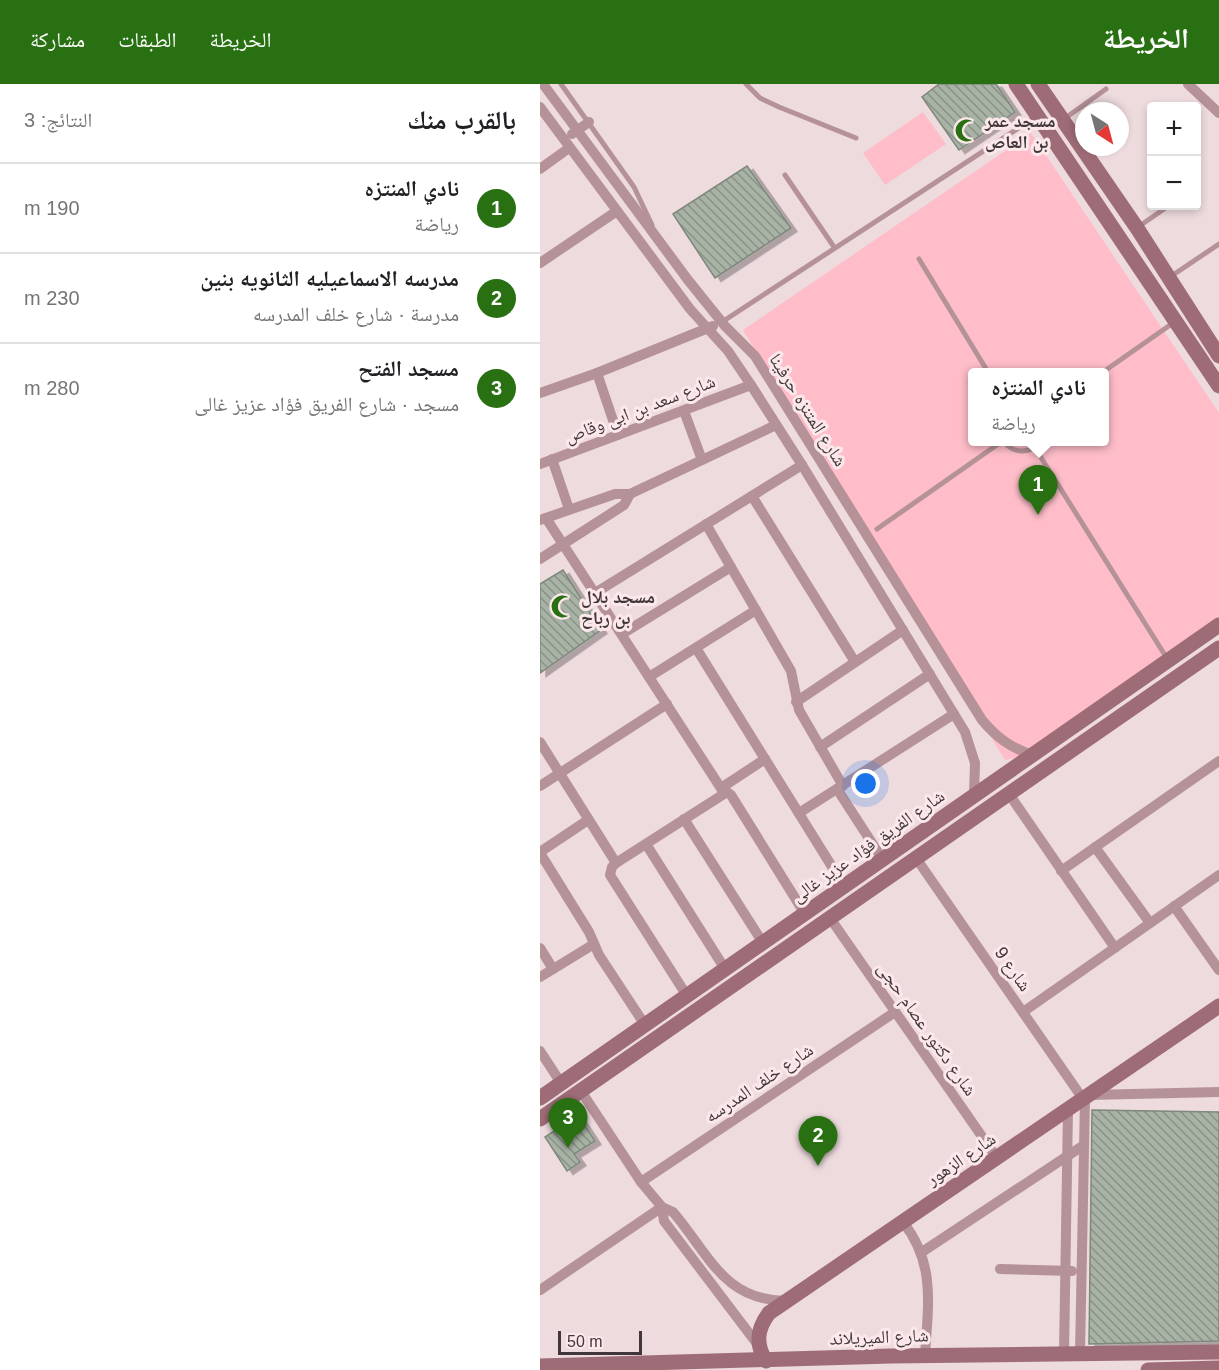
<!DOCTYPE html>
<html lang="ar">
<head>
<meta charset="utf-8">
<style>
	body { margin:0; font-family:Arial,"Noto Naskh Arabic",sans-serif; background:#f2f2f2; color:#202124; direction:rtl }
	.controls { position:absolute; right:18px; top:18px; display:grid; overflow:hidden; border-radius:6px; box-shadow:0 3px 9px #0003 }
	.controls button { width:54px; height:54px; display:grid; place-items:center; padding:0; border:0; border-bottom:2px solid #e0e0e0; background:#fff; color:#202124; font:30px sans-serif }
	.compass { position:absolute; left:535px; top:18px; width:54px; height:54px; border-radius:50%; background:#fff; box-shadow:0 3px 9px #0003; rotate:144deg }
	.scale { position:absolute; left:18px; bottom:15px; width:84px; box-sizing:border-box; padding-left:6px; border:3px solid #3f3739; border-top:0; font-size:16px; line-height:21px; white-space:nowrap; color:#3f3739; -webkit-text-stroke:4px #fce8eb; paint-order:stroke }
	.you { position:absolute; left:326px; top:700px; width:21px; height:21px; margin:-15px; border:4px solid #fff; border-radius:50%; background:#1a73e8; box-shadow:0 0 0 9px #1a73e833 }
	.badge { display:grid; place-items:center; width:39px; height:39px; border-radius:50%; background:#287011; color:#fff; font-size:20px; font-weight:700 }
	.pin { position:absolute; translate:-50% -50px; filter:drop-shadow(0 2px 3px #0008) }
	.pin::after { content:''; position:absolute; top:32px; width:21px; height:18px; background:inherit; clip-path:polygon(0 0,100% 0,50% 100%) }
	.popup { position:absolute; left:428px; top:284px; width:141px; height:78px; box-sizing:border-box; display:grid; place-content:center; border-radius:6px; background:#fff; filter:drop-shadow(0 2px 4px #0005); font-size:20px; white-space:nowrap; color:#757577 }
	.popup b { font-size:22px; color:#202124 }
	.popup::after { content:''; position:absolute; left:50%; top:100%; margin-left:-12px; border:12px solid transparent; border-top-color:#fff }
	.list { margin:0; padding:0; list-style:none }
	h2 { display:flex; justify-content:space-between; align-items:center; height:78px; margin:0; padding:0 24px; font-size:26px }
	h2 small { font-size:20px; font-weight:400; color:#757577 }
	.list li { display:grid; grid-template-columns:39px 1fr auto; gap:18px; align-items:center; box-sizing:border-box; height:90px; padding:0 24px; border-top:2px solid #e0e0e0 }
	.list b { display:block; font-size:22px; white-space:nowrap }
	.list p { margin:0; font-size:20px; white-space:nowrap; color:#757577 }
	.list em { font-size:20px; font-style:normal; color:#757577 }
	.map { position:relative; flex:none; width:679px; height:1286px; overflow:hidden; direction:ltr }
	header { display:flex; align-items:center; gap:36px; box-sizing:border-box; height:84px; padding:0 30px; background:#287011; color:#fff }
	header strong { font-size:28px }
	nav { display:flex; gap:33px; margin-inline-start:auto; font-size:21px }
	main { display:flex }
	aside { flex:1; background:#fff }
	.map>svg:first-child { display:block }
	.pitch { fill:#febdc9; fill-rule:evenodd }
	.building { fill:url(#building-back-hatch); stroke:#7e887b; stroke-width:1.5; filter:url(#shadow) }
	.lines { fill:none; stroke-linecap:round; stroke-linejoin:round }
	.lane { stroke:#b59298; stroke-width:5 }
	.street { stroke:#b59298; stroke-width:10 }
	.secondary { stroke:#9e6c76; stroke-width:15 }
	.labels { text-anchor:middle; stroke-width:6; stroke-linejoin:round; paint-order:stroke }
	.poi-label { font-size:18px; font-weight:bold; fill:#3f3739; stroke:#fce8eb; text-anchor:start }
	.street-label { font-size:18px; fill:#3f3739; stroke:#fce8eb }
</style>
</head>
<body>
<header>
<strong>الخريطة</strong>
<nav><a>الخريطة</a><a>الطبقات</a><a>مشاركة</a></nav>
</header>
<main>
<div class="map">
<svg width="679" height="1286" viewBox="0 0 679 1286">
	<defs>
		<pattern id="building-back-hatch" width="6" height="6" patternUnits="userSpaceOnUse" patternTransform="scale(1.5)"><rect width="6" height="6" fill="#a8b3a5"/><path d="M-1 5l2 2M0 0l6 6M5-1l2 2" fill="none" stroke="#8a9287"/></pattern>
		<filter id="shadow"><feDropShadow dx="6" dy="3.5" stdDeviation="0" flood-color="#0004"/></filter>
	</defs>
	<rect width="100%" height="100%" fill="#eedbde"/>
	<g class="pitch">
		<path d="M383 28 406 60 345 101 323 69Z"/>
		<path d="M491 49 679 329V533L484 669 475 674 465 676 203 246ZM432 288H564V358H432Z"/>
	</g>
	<g class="building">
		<path d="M399 0H456L475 28 419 66 382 13Z"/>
		<path d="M207 82 251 144 175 194 133 130Z"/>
		<path d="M23 486 61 546 0 589V500Z"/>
		<path d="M552 1026 679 1028V1257L549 1260Z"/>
		<path d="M38 1031 55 1057 34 1070 40 1078 27 1087 5 1053Z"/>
	</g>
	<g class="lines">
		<g class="lane">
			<path d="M21 0 94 103 112 141"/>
			<path d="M206 0 220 14 239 23 316 54"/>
			<path d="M524 35 566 5"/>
			<path d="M245 91 294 163"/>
			<path d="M598 143 624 125"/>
			<path d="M379 175 448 288"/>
			<path d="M630 193 679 160"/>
			<path d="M182 238 497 32"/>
			<path d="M563 288 633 239"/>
			<path d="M464 358C475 371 491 369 502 358"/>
			<path d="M495 364 628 576"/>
			<path d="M337 445 461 358"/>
		</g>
		<g class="street">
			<path d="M3 0 148 196 185 242 215 272 442 636C457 654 471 664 493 671"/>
			<path d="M648 0 679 29"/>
			<path d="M0 23 150 225 188 267 211 301 262 381 425 648 435 679 434 712"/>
			<path d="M32 50 49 38"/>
			<path d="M0 85 29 64"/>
			<path d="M0 179 77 127"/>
			<path d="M57 289 78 351"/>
			<path d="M0 309 57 289 173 242"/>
			<path d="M144 327 162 376"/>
			<path d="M12 375 29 425"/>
			<path d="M0 380 211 301"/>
			<path d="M212 412 315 578"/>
			<path d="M6 434 184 709"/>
			<path d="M0 436 75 410H90L236 341"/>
			<path d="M166 440 251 587 259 626 303 702"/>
			<path d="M0 475 84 421 90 410"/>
			<path d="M55 509 262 381"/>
			<path d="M82 550 191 483"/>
			<path d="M156 564 304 802"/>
			<path d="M109 593 216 526"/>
			<path d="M256 618 363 546"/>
			<path d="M0 658 76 779"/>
			<path d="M280 663 390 590"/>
			<path d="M0 702 127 620"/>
			<path d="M181 704 225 675"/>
			<path d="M297 705 343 776"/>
			<path d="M469 710 575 864"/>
			<path d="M259 729 414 630"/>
			<path d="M144 735 223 859"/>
			<path d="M106 760 185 885"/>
			<path d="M555 763 610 839"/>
			<path d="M0 768 48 736"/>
			<path d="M0 769 49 848 59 871 105 941"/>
			<path d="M376 774 543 1015"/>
			<path d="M521 787 679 677"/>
			<path d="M634 822 679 886"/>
			<path d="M290 834 457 1074"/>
			<path d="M0 864 13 885"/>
			<path d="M0 893 54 860"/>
			<path d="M147 912 70 791 72 783 76 779 187 708 191 711 265 830"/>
			<path d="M483 928 679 791"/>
			<path d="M0 967 21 999"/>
			<path d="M41 1007 101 1098 122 1123 133 1128C169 1170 183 1216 246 1217"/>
			<path d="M549 1011 679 1008"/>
			<path d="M101 1098 355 928"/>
			<path d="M122 1123 124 1137 218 1261"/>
			<path d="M363 1138C396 1180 388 1221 385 1271"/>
			<path d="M382 1168 544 1061"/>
			<path d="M460 1185 532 1187"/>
			<path d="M0 1206 122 1123"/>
			<path d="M524 1270 528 1025"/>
			<path d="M540 1270 545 1014"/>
		</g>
		<g class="secondary">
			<path d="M476 0 679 302"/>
			<path d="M498 0 597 144 679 272"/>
			<path d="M0 1014 679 541"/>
			<path d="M0 1035 679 564"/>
			<path d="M226 1277C215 1260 217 1245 229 1229L679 922"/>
			<path d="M0 1282 351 1272 679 1268"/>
			<path d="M608 1286 679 1284"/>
		</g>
	</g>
	<defs>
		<symbol id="mosque-bare" viewBox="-9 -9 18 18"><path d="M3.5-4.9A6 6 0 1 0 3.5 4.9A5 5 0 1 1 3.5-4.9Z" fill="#287011" stroke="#fce8eb" stroke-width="2.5" paint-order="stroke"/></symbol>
	</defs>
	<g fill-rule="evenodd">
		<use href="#mosque-bare" x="410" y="30" width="33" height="33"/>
		<use href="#mosque-bare" x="6" y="506" width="33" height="33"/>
	</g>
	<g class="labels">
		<g class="poi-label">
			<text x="445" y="43">مسجد عمر<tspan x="445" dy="21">بن العاص</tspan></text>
			<text x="41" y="519">مسجد بلال<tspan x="41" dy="21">بن رباح</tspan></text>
		</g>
		<g class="street-label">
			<text transform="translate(100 325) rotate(-21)" y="6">شارع سعد بن ابى وقاص</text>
			<text transform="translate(268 326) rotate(58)" y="6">شارع المتنزه حرفينا</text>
			<text transform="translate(328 762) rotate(-35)" y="6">شارع الفريق فؤاد عزيز غالى</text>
			<text transform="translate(473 885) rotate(55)" y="6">شارع 9</text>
			<text transform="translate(387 945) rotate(55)" y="6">شارع دكتور عصام حجى</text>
			<text transform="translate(219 999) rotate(-34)" y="6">شارع خلف المدرسه</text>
			<text transform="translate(421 1075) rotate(-34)" y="6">شارع الزهور</text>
			<text transform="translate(339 1253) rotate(-2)" y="6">شارع الميريلاند</text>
		</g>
	</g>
</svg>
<div class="controls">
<button>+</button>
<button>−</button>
</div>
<svg class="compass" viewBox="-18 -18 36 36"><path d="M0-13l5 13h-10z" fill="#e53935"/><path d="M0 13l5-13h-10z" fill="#757577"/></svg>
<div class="scale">50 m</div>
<div class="you"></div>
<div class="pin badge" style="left:498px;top:431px">1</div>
<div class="popup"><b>نادي المنتزه</b>رياضة</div>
<div class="pin badge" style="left:278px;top:1082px">2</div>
<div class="pin badge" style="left:28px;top:1064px">3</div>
</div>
<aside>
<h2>بالقرب منك<small>النتائج: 3</small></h2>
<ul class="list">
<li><span class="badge">1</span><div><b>نادي المنتزه</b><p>رياضة</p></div><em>190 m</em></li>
<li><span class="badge">2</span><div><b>مدرسه الاسماعيليه الثانويه بنين</b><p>مدرسة · شارع خلف المدرسه</p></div><em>230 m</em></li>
<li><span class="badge">3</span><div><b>مسجد الفتح</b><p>مسجد · شارع الفريق فؤاد عزيز غالى</p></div><em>280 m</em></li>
</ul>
</aside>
</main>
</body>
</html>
